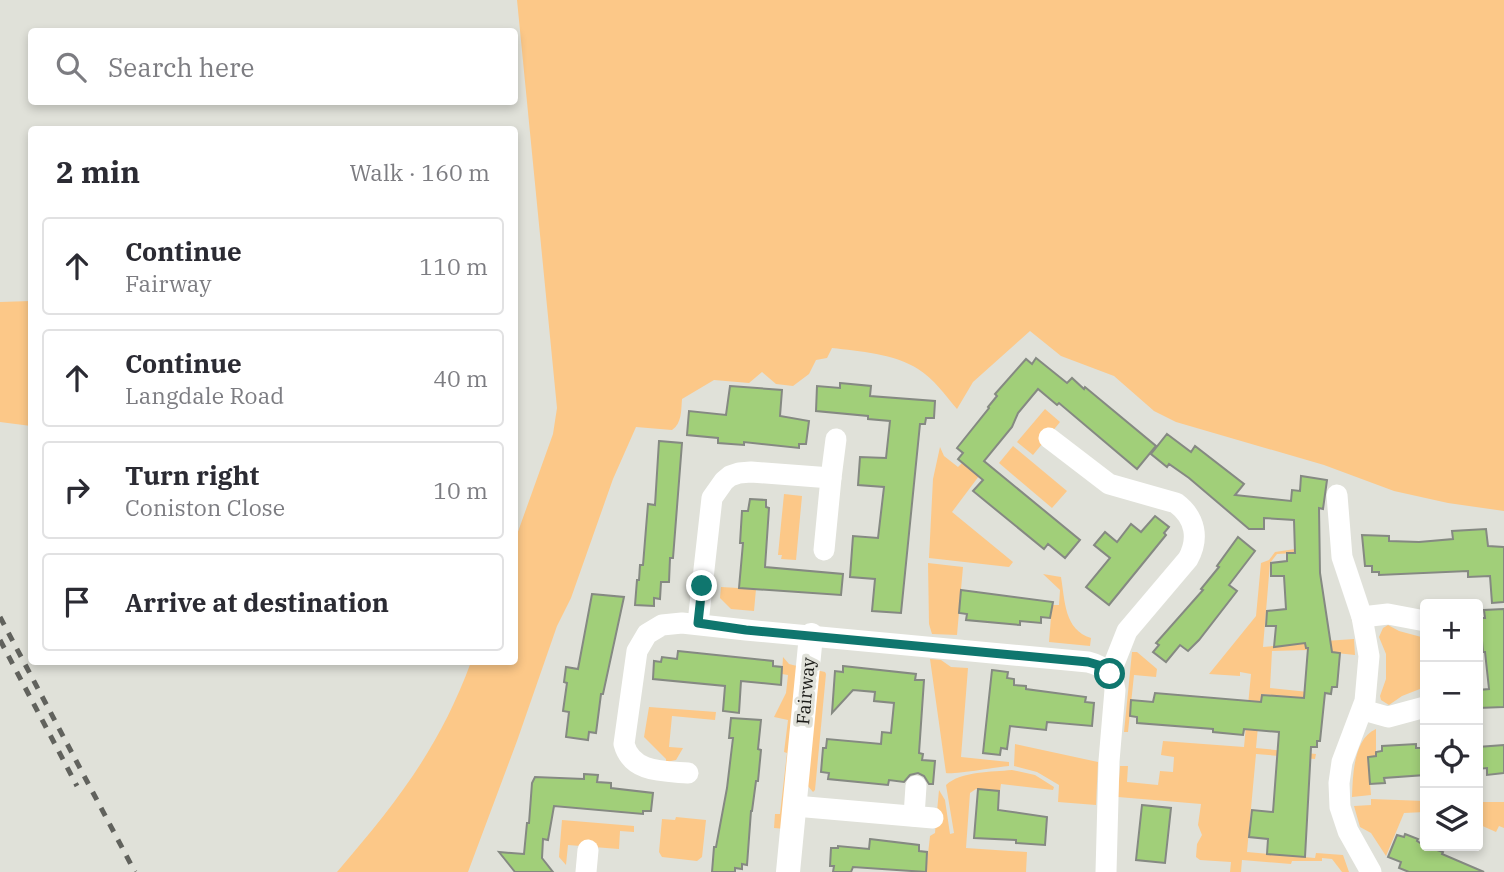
<!DOCTYPE html>
<html lang="en">
<head>
<meta charset="utf-8">
<style>
	body { margin:0; font-family:"IBM Plex Serif",serif; background:#f2f2f3; color:#2b2b33 }
	.controls { position:absolute; right:21px; bottom:21px; display:grid; overflow:hidden; border-radius:7px; box-shadow:0 4px 10px #0003 }
	.controls button { width:63px; height:63px; display:grid; place-items:center; padding:0; border:0; border-bottom:2px solid #e1e1e2; background:#fff; color:#2b2b33; font:35px sans-serif }
	.stop { position:absolute; width:21px; height:21px; margin:-16px; border:5px solid #0f766e; border-radius:50%; background:#fff }
	.stop.end { background:#0f766e; border-color:#fff; box-shadow:0 2px 7px #0008 }
	.list { margin:0; padding:0; list-style:none }
	h2 { display:flex; justify-content:space-between; align-items:center; height:91px; margin:0; padding:0 28px; font-size:30px }
	h2 small { font-size:23px; font-weight:400; color:#7c7c81 }
	.list li { display:grid; grid-template-columns:46px 1fr auto; gap:21px; align-items:center; box-sizing:border-box; height:98px; margin:0 14px 14px; padding:0 14px; border:2px solid #e1e1e2; border-radius:7px }
	.list b { display:block; font-size:26px; white-space:nowrap }
	.list p { margin:0; font-size:23px; white-space:nowrap; color:#7c7c81 }
	.list em { font-size:23px; font-style:normal; color:#7c7c81 }
	.icon { flex:none; width:38px; height:38px; fill:none; stroke:currentColor; stroke-width:2; stroke-linecap:round; stroke-linejoin:round }
	.map { position:relative; flex:none; width:1504px; height:872px; overflow:hidden }
	.search { position:absolute; background:#fff; box-shadow:0 4px 10px #0003; left:28px; top:28px; width:490px; height:77px; display:flex; align-items:center; gap:18px; box-sizing:border-box; padding:0 24px; border-radius:7px; color:#7c7c81; font-size:26px }
	.panel { position:absolute; background:#fff; box-shadow:0 4px 10px #0003; left:28px; top:126px; width:490px; height:539px; border-radius:7px }
	.map>svg:first-child { display:block }
	.green { fill:#fcc888 }
	.building { fill:#a1cf79; stroke:#858982; stroke-width:2 }
	.lines { fill:none; stroke-linecap:round; stroke-linejoin:round }
	.minor { stroke:#fff; stroke-width:21 }
	.tertiary { stroke:#fff; stroke-width:24 }
	.rail { stroke:#61625d; stroke-width:5; stroke-dasharray:9 9; stroke-linecap:butt }
	.route { stroke:#0f766e; stroke-width:9 }
	.labels { text-anchor:middle; stroke-width:7; stroke-linejoin:round; paint-order:stroke }
	.street-label { font-size:18px; fill:#191916; stroke:#e0e1d9 }
</style>
</head>
<body>
<div class="map">
<svg width="1504" height="872" viewBox="0 0 1504 872">
	<rect width="100%" height="100%" fill="#e0e1d9"/>
	<g class="green">
		<path d="M517 0H1504V511L1448 503 1394 491 1324 465 1176 422 1154 411 1114 376 1061 356 1030 331 973 382 957 409C945 395 934 379 918 369 895 354 859 351 832 348L827 358 816 360 809 374 793 386 776 384 762 372 749 383 714 380 682 399C681 411 682 423 672 430L636 427 613 479 571 598 557 626 517 741 468 872H337C396 803 439 749 471 662H514L515 540 553 434 557 408Z"/>
		<path d="M31 301V426L0 422V302Z"/>
		<path d="M1045 409 1060 422 1033 455 1017 442Z"/>
		<path d="M1013 446 1067 491 1052 508 999 463Z"/>
		<path d="M940 447 944 456 958 467 962 463 979 476 952 512 1013 562 1009 567 929 558 933 479Z"/>
		<path d="M784 494 802 496 796 560 781 559 782 555H778Z"/>
		<path d="M1295 549 1312 552 1277 554 1270 563 1263 647 1305 643 1306 648H1311V642L1354 639 1355 655 1308 650 1272 651 1270 688 1318 693V699L1261 694 1256 748 1316 754 1315 759 1256 754 1247 852 1315 858 1316 853 1343 855 1349 872H1342L1332 859 1322 858V861H1292L1291 864 1242 860 1241 872H1230L1231 862 1200 860 1196 857 1197 844 1202 835 1198 825 1201 804 1118 797 1120 766H1128L1127 782 1158 785 1160 771 1173 772 1174 757 1161 755 1163 741 1244 747 1251 674 1240 672V676L1209 674 1256 616 1261 563 1269 560 1275 552Z"/>
		<path d="M928 563 963 567 957 635 932 634 929 624Z"/>
		<path d="M1043 574 1061 577C1065 600 1064 630 1091 638L1090 646 1049 642 1052 605H1059L1060 590Z"/>
		<path d="M721 587 756 589 754 611 731 609 720 598Z"/>
		<path d="M1388 625 1399 631 1425 638V687L1402 696 1389 705 1381 700 1380 696 1386 679V654L1379 637 1383 628Z"/>
		<path d="M1132 652H1137L1157 669 1156 677 1134 675 1128 732H1124Z"/>
		<path d="M783 657 789 664 801 667 785 829 774 828 775 814H780L787 753 784 752 788 720 774 717 786 693 788 675 782 674Z"/>
		<path d="M930 659 941 660 951 667 968 668 961 757 1009 762V766C997 767 952 775 946 773Z"/>
		<path d="M816 670 825 672 826 674 815 790 813 792 807 785Z"/>
		<path d="M649 707 716 712 715 720 672 716 669 747 683 748 676 760 666 762V759L644 737Z"/>
		<path d="M1376 729V756L1368 757 1371 795 1352 797C1353 776 1353 739 1376 729Z"/>
		<path d="M1015 744 1098 762 1096 805 1058 802 1059 785 1037 772 1014 766Z"/>
		<path d="M1012 770 1035 775 1054 787 1053 790 1001 784 1000 791 976 789 970 793 966 848 1027 852 1026 872H926L930 836 935 833 939 790 945 800 950 834 954 833 946 785C961 771 992 772 1012 770Z"/>
		<path d="M1371 799 1425 801V812L1404 813 1386 856 1371 833 1360 827 1354 806 1371 805Z"/>
		<path d="M1478 802H1504V828L1499 826 1496 832 1478 824Z"/>
		<path d="M676 817 706 820 702 857 697 861 662 857 659 852 662 819 675 820Z"/>
		<path d="M562 820 634 826V832L620 831 619 849 568 845 566 865 559 857Z"/>
	</g>
	<g class="building">
		<path d="M1036 358 1067 383 1072 378 1084 389 1085 387 1156 446 1137 469 1059 403 1057 405 1038 389 1018 413 1012 427 984 461 1080 540 1065 558 1048 544 1044 549 973 491 983 480 958 459 963 453 957 448 989 408 988 407 997 396 995 394 1026 359 1032 364Z"/>
		<path d="M840 383 871 386 870 396 935 401 934 418H926L925 424H920L901 613 872 611 875 579 850 577 853 536 878 538 884 487 858 485 860 457 886 458 890 421 868 419V416L816 411 817 386 840 388Z"/>
		<path d="M730 386 782 390 780 416 809 421 806 444H799V448L744 442V445L718 443V438L687 435 689 411 726 415Z"/>
		<path d="M1167 434 1191 452 1195 446 1244 484 1235 495 1291 501 1292 490 1300 491 1301 476 1327 480 1323 509 1319 508 1320 573 1332 652 1340 653 1337 687H1332L1331 694 1325 693 1320 741H1317V747H1311L1305 857 1267 854 1268 839 1249 837 1252 810 1273 812 1279 732 1244 729 1243 735 1213 732V729L1137 723V717L1130 716 1131 700 1153 702 1155 693 1261 702 1262 695 1304 698 1308 648H1306L1305 643 1274 647 1276 626H1266L1267 611 1286 609 1284 576H1271V563L1287 561V553H1295L1294 520 1264 518V529H1249L1189 478 1169 464 1167 467 1151 454Z"/>
		<path d="M659 441 682 443 673 558H670L669 582H661L660 599 654 598V606L635 605 637 580H639L640 565H643L648 504 655 505Z"/>
		<path d="M750 499 766 500V507L769 508 765 567 843 574 841 595 739 588 743 543H740L742 511H748Z"/>
		<path d="M1155 516 1169 527 1164 533 1166 535 1109 605 1086 587 1110 558 1094 545 1105 532 1117 542 1131 524 1141 532Z"/>
		<path d="M1486 529 1488 546 1504 547V602L1492 603 1490 576 1468 577V571L1379 575V572H1372V566H1365L1362 535 1389 536V541L1419 542 1453 539 1452 531Z"/>
		<path d="M1238 537 1255 551 1229 585 1237 591 1199 640 1188 651 1180 645 1166 662 1153 652 1159 645 1156 643 1203 590 1201 589 1219 567 1217 566Z"/>
		<path d="M961 590 1053 602 1050 618 1041 617V623L1020 621V625L966 620 967 614 959 613Z"/>
		<path d="M592 594 624 597 603 694H601L596 733 589 732 588 740 566 737 569 712 563 711 567 683 564 682 566 667 578 669Z"/>
		<path d="M1504 609V707L1478 708V690L1489 689 1485 652H1483L1480 618H1485L1484 610Z"/>
		<path d="M678 651 773 661V666L782 667 781 685 741 681 739 713 723 711 725 686 653 679 654 661 661 662 662 657 677 659Z"/>
		<path d="M843 666 916 674 915 680H924L919 753 923 754 922 760 935 761 933 784H929L924 776 918 773 910 775 904 782 889 780 888 785 828 779 829 773 821 772 823 748H826L827 739 881 744 882 732 891 733 894 703 874 701 875 692 853 690 832 713 835 671 843 672Z"/>
		<path d="M992 670 1008 672 1007 678 1014 679V685L1026 686V689L1086 697 1085 702 1094 703 1092 726 1047 722 1046 730 1010 726 1007 749 1001 748 1000 755 983 753Z"/>
		<path d="M731 718 761 720 758 749 761 750 758 781H756L752 811H751L747 865 742 864V869L735 868V872H712L714 847H716L727 788 733 738H729Z"/>
		<path d="M1416 744V748H1423L1425 775 1384 778 1385 783 1370 784 1368 757 1376 756V752L1382 751V746Z"/>
		<path d="M1504 745V773L1487 775V768L1478 769V747Z"/>
		<path d="M584 774 598 775 597 782 611 783V788L653 793 651 811H643V814L554 806 548 840 543 839 542 858 553 872H515L499 852 524 854 527 823H529L532 783 535 777 584 779Z"/>
		<path d="M978 789 999 791 998 810 1047 817 1045 845 1016 843V840L974 838Z"/>
		<path d="M1142 805 1171 808 1165 863 1136 860Z"/>
		<path d="M1405 834 1418 839 1417 841 1425 846 1443 852 1442 854 1484 872H1409L1399 868 1401 862 1388 857 1397 835 1404 837Z"/>
		<path d="M870 839 919 845V851L927 852 926 872 853 867 851 872H833L834 866H830L831 848H838V846L869 849Z"/>
	</g>
	<g class="lines">
		<g class="minor">
			<path d="M1049 438 1109 484 1176 503C1196 518 1199 539 1188 559L1127 631 1110 674"/>
			<path d="M831 478 836 439"/>
			<path d="M1337 495 1342 557 1362 617 1369 656 1365 701 1342 762 1339 783 1340 807 1348 831 1371 872"/>
			<path d="M1362 617 1388 614 1425 621"/>
			<path d="M698 623 712 498 724 481 730 476 739 473 751 472 831 478 824 550"/>
			<path d="M1363 710 1388 717 1425 707"/>
			<path d="M688 773C663 771 632 773 624 744L637 651 647 634 662 625 682 623 746 630 1088 662C1104 666 1113 674 1115 690L1109 761 1106 872"/>
			<path d="M795 806 933 818"/>
			<path d="M914 816 916 786"/>
			<path d="M586 872 588 850"/>
		</g>
		<path class="tertiary" d="M788 872 811 635"/>
		<g class="rail">
			<path d="M0 617 135 872"/>
			<path d="M0 640 77 786"/>
		</g>
	</g>
	<g class="lines">
		<path class="route" d="M702 586 698 623 746 630 1088 662 1102 666 1110 674"/>
	</g>
	<g class="labels">
		<g class="street-label">
			<text transform="translate(806 691) rotate(-85)" y="6">Fairway</text>
		</g>
	</g>
</svg>
<div class="controls">
<button>+</button>
<button>−</button>
<button><svg class="icon" aria-label="locate" viewBox="0 0 24 24"><circle cx="12" cy="12" r="6"/><path d="M12 2v4M12 18v4M2 12h4M18 12h4"/></svg></button>
<button><svg class="icon" aria-label="layers" viewBox="0 0 24 24"><path d="M12 4l9 5-9 5-9-5zM3 14l9 5 9-5"/></svg></button>
</div>
<div class="stop" style="left:1110px;top:674px"></div>
<div class="stop end" style="left:702px;top:586px"></div>
<div class="search"><svg class="icon" aria-label="search" viewBox="0 0 24 24"><circle cx="10" cy="10" r="6"/><path d="M15 15l6 6"/></svg>Search here</div>
<section class="panel">
<h2>2 min<small>Walk · 160 m</small></h2>
<ul class="list">
<li><svg class="icon" aria-label="ahead" viewBox="0 0 24 24"><path d="M12 20V5M6 11l6-6 6 6"/></svg><div><b>Continue</b><p>Fairway</p></div><em>110 m</em></li>
<li><svg class="icon" aria-label="ahead" viewBox="0 0 24 24"><path d="M12 20V5M6 11l6-6 6 6"/></svg><div><b>Continue</b><p>Langdale Road</p></div><em>40 m</em></li>
<li><svg class="icon" aria-label="right" viewBox="0 0 24 24"><path d="M7 20v-9h11M14 6l5 5-5 5"/></svg><div><b>Turn right</b><p>Coniston Close</p></div><em>10 m</em></li>
<li><svg class="icon" aria-label="arrive" viewBox="0 0 24 24"><path d="M6 21V4h12l-3 4 3 4H6"/></svg><div><b>Arrive at destination</b></div></li>
</ul>
</section>
</div>
</body>
</html>
